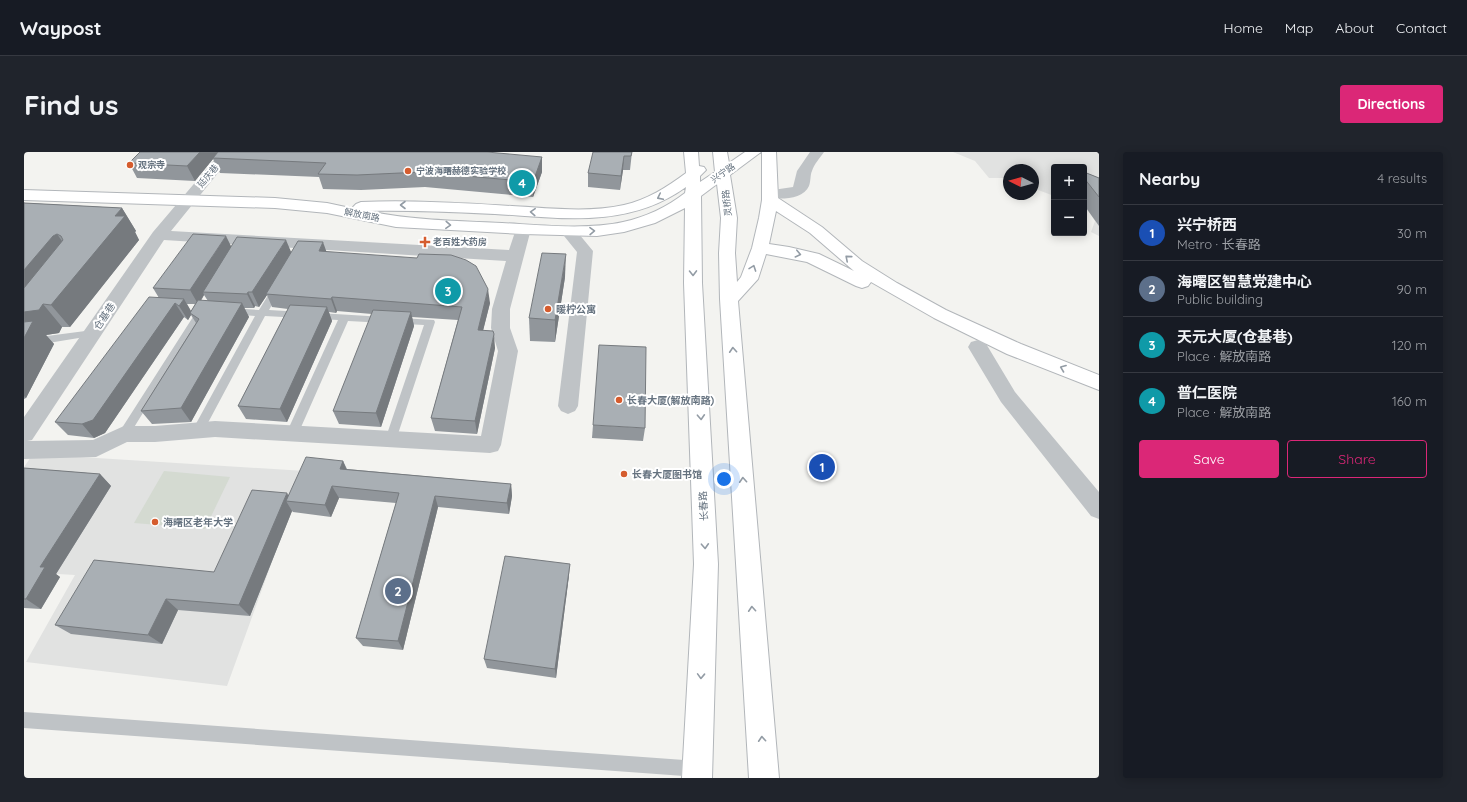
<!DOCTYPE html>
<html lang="en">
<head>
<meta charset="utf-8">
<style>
	body { margin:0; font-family:Quicksand,"Noto Sans SC",sans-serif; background:#20242c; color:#f1f3f6 }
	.controls { position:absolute; right:12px; top:12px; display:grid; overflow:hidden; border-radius:4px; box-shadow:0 2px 10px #0003 }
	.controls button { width:36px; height:36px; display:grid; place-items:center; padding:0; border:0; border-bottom:1px solid #363941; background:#171b24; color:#f1f3f6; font:20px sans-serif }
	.compass { position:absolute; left:979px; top:12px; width:36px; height:36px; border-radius:50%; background:#171b24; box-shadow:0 2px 10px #0003; rotate:275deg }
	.you { position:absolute; left:700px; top:327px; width:14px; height:14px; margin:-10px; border:3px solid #fff; border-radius:50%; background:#1a73e8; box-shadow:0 0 0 6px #1a73e833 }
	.badge { display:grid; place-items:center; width:26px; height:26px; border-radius:50%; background:#db2777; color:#fff; font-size:13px; font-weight:700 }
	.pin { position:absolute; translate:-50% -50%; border:2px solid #fff; box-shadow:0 1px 4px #0006 }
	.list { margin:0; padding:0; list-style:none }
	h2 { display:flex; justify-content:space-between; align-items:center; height:52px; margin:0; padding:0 16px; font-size:17px }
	h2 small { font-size:13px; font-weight:400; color:#9ea1a6 }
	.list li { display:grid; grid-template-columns:26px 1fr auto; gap:12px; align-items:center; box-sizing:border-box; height:56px; padding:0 16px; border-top:1px solid #363941 }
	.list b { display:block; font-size:15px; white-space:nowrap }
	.list p { margin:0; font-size:13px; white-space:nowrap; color:#9ea1a6 }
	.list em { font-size:13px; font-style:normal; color:#9ea1a6 }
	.actions { display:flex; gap:8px; padding:12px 16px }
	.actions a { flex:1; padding:9px 0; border:1px solid #db2777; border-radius:4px; text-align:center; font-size:14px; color:#db2777 }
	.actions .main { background:#db2777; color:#fff }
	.map { position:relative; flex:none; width:1075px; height:626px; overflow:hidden; border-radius:4px }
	header { display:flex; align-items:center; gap:24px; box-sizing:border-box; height:56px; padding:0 20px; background:#171b24; border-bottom:1px solid #363941 }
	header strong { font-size:19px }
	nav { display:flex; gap:22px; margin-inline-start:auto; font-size:14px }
	.intro { display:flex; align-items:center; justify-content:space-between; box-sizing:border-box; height:96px; padding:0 24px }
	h1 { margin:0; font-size:28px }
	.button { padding:10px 18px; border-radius:4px; background:#db2777; color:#fff; font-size:14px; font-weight:700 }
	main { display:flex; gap:24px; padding:0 24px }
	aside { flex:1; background:#171b24; border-radius:4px; box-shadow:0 2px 10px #0003 }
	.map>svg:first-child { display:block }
	.built { fill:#e1e2e1 }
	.green { fill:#d4dad1 }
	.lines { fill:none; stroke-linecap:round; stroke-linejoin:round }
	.secondary-casing { stroke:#b2b6ba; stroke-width:2 }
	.service { fill:#bfc3c6; fill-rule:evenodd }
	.minor { fill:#bfc3c6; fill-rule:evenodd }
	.tertiary { fill:#bfc3c6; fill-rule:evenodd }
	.secondary { fill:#fff; fill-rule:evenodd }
	.wall { fill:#91969b; fill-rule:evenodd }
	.shaded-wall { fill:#767a7e }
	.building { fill:#a9afb4; stroke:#767a7e }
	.oneway { stroke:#939ca5 }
	.poi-dot { fill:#d55c2e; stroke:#fff; stroke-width:1.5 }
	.labels { text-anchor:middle; stroke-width:4; stroke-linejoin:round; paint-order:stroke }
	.far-poi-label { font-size:9px; font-weight:bold; fill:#65727f; stroke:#fff; text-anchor:start }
	.far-street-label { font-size:9px; fill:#65727f; stroke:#fff }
	.poi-label { font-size:10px; font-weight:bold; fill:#65727f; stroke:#fff; text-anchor:start }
	.street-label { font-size:10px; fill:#65727f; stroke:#fff }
</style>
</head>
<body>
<header>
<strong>Waypost</strong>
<nav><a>Home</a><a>Map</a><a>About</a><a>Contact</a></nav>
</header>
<div class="intro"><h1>Find us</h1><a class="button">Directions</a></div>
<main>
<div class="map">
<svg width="1075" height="626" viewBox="0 0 1075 626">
	<rect width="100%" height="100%" fill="#f3f3f0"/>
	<g class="built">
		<path d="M929 0H1075V84L1067 80 1071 69 1063 57 1060 56V15H1030V44L1009 36V18H985V26H965L951 9Z"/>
		<path d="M9 302 281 319 203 534 2 510 51 423 0 420V315Z"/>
	</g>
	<path class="green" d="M140 319 206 325 181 377 110 371Z"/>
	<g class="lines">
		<defs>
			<path id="secondary" d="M660 0H674L675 14 680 15 682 18 676 24V30L691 20 689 0H703L705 11 721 0H737L706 23 713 66 711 101 713 130 717 125 728 96 735 66 738 48V0H752L754 46 798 75 838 109 873 131 922 158 997 192 1075 223V238L983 202 910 166 847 130 844 134 838 136 832 134 783 110 742 102 734 127 714 149 755 626H725L696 147 695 101 697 66 693 32 677 44 678 131 694 412 688 626H658L670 412 660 131 661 56 631 71 600 80 573 84 499 82 372 75 303 61 251 56 0 48V38L251 46 303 51 331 57 329 55 332 52 337 50C388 48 438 51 488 54 525 56 564 61 600 53 623 48 643 35 662 21ZM662 35 661 41C643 55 622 65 599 70 563 78 516 73 478 71 433 69 387 68 343 59 386 58 428 60 471 62 537 66 604 77 662 35ZM752 59 786 81 830 119 795 102 765 95 745 92Z"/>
		</defs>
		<use href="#secondary" class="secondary-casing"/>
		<g class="service">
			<path d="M254 131 259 134 245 158 410 168 411 170 371 291 367 293 363 291 361 288 400 173 324 169 274 282 272 285 268 287 264 285 262 282 314 168 241 164 178 282 174 283 170 282 168 279 231 164 207 162 202 159 207 156 235 158 251 132Z"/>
			<path d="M179 153 184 156 104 285 100 287 96 285 94 282 96 279 176 154Z"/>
			<path d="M69 178 74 181 73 183 0 195V187Z"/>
			<path d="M0 560 674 609 680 611 682 617 680 623 674 625 0 576Z"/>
		</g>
		<g class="minor">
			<path d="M197 0H211L147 79 485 98 493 74 499 72 505 74 507 77 486 157V176L494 199 477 293 474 299 466 301 191 285 131 290H103L72 305 0 307V265L129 80ZM140 88 482 109 468 157 467 176 474 199 457 284 191 269 131 274H100L69 288 3 289 8 288Z"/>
			<path d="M544 74 550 76 569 99 554 254 551 259 544 262 537 259 534 254 553 100 536 79 538 76Z"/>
			<path d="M954 188 961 190 991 240 1075 340V367L1067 364 977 250 944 195 947 190Z"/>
		</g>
		<path class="tertiary" d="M786 0H800C796 6 790 12 788 19 786 23 787 29 785 34 779 48 754 48 742 45L739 42 742 39 769 35 773 19Z"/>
		<use href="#secondary" class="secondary"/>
	</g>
	<g class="wall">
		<path d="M116 0 518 5V20L509 45 401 35 337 38 299 37 295 25 196 21 189 7 171 29 113 26 105 11Z"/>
		<path d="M608 0 606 18H599L596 38 564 35V21Z"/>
		<path d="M1060 20 1075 26V74L1060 53Z"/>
		<path d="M0 50 1 51 98 56 112 79 111 80 115 88 46 175H38L35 181 22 183 30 192 2 246 0 247Z"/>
		<path d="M207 95 267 101 302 100 466 151 459 178 471 196 453 282 411 279 407 266 434 168 388 165 390 174 357 275 315 272 309 259 348 162 313 159 312 161 305 160 308 169 263 270 222 267 214 254 264 157 248 155 243 143 235 155 231 154 230 156H220L225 165 167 270 128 272 117 259 172 171 167 163 164 168 160 165 81 281 70 286 44 283 31 270 135 146 129 136ZM180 143 184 149H177ZM163 152H171L167 159Z"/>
		<path d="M541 125 531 190 506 189 505 166Z"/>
		<path d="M569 273 621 276 619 289 568 286Z"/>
		<path d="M319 309 323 317 487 332 488 344 485 362 414 355 379 498 339 494 332 486 372 351 315 346 307 365 269 360 268 359 226 464 154 458 138 492 47 482 31 473 190 420 264 343Z"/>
		<path d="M0 316 76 322 87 334 32 422 36 425 17 457 0 456Z"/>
		<path d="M545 423 532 526 463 516 460 507Z"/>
	</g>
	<g class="shaded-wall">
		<path d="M176 0H196L189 6V7L171 29 163 14Z"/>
		<path d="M600 4 599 18 596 38 597 24Z"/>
		<path d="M518 5V20L509 45V30Z"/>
		<path d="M98 56 112 79 111 80 115 88 46 175 27 153 91 64Z"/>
		<path d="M33 82 50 106 19 152 38 175 35 181 22 183 30 192 2 246 0 244V118L29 84Z"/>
		<path d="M202 84 209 98 179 140 180 143 174 152 166 138Z"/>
		<path d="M262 88 268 102 242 142 243 143 235 155 228 140Z"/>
		<path d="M299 90 304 104 295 99Z"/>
		<path d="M542 102 541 125 531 190V168Z"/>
		<path d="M464 137 466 151 456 191 454 178Z"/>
		<path d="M224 140 231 154 230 156 223 142Z"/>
		<path d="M308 145 313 159 312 161 307 147Z"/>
		<path d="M160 147 168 161H166L167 163 164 168 155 154Z"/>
		<path d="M151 151 160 165 81 281 70 286 58 272Z"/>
		<path d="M218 151 225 165 167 270 157 256Z"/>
		<path d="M303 155 308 169 263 270 256 257Z"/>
		<path d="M387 160 390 174 357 275 352 261Z"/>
		<path d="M470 182 471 196 453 282 451 269Z"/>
		<path d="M319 309 324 321 316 317Z"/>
		<path d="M76 322 87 334 32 422 36 425 17 457 2 447 16 415Z"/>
		<path d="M487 332 488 344 485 362 483 351Z"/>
		<path d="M308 334 315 346 307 365 301 353Z"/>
		<path d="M263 341 268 350 262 349 268 359 226 464 215 453Z"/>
		<path d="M411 344 414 355 379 498 374 489Z"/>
		<path d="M546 412 545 423 532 526 531 517Z"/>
		<path d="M142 447 154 458 138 492 124 483Z"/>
	</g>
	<g class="building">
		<path d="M116 0H176L163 14 105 11Z"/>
		<path d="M194 0H463L518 5 509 30 398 20 333 23 294 22 302 11 189 6Z"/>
		<path d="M569 0H608L607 4H600L597 24 564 21Z"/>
		<path d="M1060 20 1075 26V45L1060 26Z"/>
		<path d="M0 51 98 56 91 64H101L27 153 19 152 15 158 0 160V136L39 88 37 84 33 82 29 84 0 118Z"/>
		<path d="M169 82 202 84 166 138 129 136Z"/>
		<path d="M213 85 262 88 228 140H224L223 142 179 140Z"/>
		<path d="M274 89 299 90 295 99 393 106 395 102 427 103 442 108 452 114 464 137 454 178 469 179 470 182 451 269 407 266 438 155 308 145 307 147 242 142Z"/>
		<path d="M518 101 542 102 531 168 505 166Z"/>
		<path d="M125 145 160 147 155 154 151 151 69 268 58 272 31 270Z"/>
		<path d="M174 148 218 151 157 256 117 259 175 167 166 161Z"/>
		<path d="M266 153 303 155 256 257 214 254Z"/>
		<path d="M349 158 387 160 352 261 309 259Z"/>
		<path d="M9 169 0 186V170Z"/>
		<path d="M575 193 622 195 621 276 569 273Z"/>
		<path d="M282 305 319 309 316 317 487 332 483 351 411 344 374 489 332 486 375 341 308 334 301 353 262 349Z"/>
		<path d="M0 316 76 322 16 415H21L2 447H0Z"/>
		<path d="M228 338 263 341 215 453 142 447 124 483 31 473 70 408 190 420Z"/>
		<path d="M481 404 546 412 531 517 460 507Z"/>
	</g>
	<defs><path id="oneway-chevron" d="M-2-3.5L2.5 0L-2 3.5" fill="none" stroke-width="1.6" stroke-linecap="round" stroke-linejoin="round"/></defs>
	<g class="oneway">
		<use href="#oneway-chevron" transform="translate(636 45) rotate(154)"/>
		<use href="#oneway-chevron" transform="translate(379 53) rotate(-180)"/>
		<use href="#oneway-chevron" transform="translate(509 60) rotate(-177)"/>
		<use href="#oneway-chevron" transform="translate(424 73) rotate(3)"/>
		<use href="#oneway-chevron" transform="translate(568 79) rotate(-1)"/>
		<use href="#oneway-chevron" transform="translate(774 102) rotate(13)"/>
		<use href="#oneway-chevron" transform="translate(824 106) rotate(-139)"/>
		<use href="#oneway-chevron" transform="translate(729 116) rotate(-70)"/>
		<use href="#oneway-chevron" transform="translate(669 121) rotate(89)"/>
		<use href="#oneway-chevron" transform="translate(709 198) rotate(-94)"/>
		<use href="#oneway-chevron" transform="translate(1039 216) rotate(-159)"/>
		<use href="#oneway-chevron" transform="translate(677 265) rotate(87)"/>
		<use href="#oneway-chevron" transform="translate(719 328) rotate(-94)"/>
		<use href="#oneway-chevron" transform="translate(681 394) rotate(87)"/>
		<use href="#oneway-chevron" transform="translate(728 457) rotate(-94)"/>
		<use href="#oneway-chevron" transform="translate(677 524) rotate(92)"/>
		<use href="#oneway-chevron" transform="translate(738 587) rotate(-94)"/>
	</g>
	<g class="poi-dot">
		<circle cx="106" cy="13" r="4"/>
		<circle cx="384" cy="19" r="4"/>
		<path d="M399 84h4v4h4v4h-4v4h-4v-4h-4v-4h4z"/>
		<circle cx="524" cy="157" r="4"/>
		<circle cx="595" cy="248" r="4"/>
		<circle cx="600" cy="322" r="4"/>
		<circle cx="131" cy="370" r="4"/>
	</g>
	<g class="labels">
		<g class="far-poi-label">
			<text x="114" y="16">观宗寺</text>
			<text x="392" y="22">宁波海曙赫德实验学校</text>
			<text x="409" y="93">老百姓大药房</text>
		</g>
		<g class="far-street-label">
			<text transform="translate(699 21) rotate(-35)" y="3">兴宁路</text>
			<text transform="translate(184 24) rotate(-50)" y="3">延庆巷</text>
			<text transform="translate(703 51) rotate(-96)" y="3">灵桥路</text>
			<text transform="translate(338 63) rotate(11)" y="3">解放南路</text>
		</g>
		<g class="poi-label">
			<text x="532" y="161">暖柠公寓</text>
			<text x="603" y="252">长春大厦(解放南路)</text>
			<text x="608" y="326">长春大厦图书馆</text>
			<text x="139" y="374">海曙区老年大学</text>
		</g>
		<g class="street-label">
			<text transform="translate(80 164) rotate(-56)" y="4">仓基巷</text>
			<text transform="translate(679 354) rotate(-93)" y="4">长春路</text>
		</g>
	</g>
</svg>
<div class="controls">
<button>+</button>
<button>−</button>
</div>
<svg class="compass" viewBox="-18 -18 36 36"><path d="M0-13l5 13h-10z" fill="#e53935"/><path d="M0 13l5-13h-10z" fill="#9ea1a6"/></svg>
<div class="you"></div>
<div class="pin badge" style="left:798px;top:315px;background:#1a4fb4">1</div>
<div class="pin badge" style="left:374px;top:439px;background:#5c6f8a">2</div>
<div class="pin badge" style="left:424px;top:139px;background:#0f9aa8">3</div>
<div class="pin badge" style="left:498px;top:31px;background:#0f9aa8">4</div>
</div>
<aside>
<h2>Nearby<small>4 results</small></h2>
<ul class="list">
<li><span class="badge" style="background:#1a4fb4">1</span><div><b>兴宁桥西</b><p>Metro · 长春路</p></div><em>30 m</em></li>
<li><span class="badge" style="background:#5c6f8a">2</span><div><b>海曙区智慧党建中心</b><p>Public building</p></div><em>90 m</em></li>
<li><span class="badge" style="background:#0f9aa8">3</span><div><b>天元大厦(仓基巷)</b><p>Place · 解放南路</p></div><em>120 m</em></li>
<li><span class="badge" style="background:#0f9aa8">4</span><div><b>普仁医院</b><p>Place · 解放南路</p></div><em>160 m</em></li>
</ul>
<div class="actions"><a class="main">Save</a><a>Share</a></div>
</aside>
</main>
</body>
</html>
